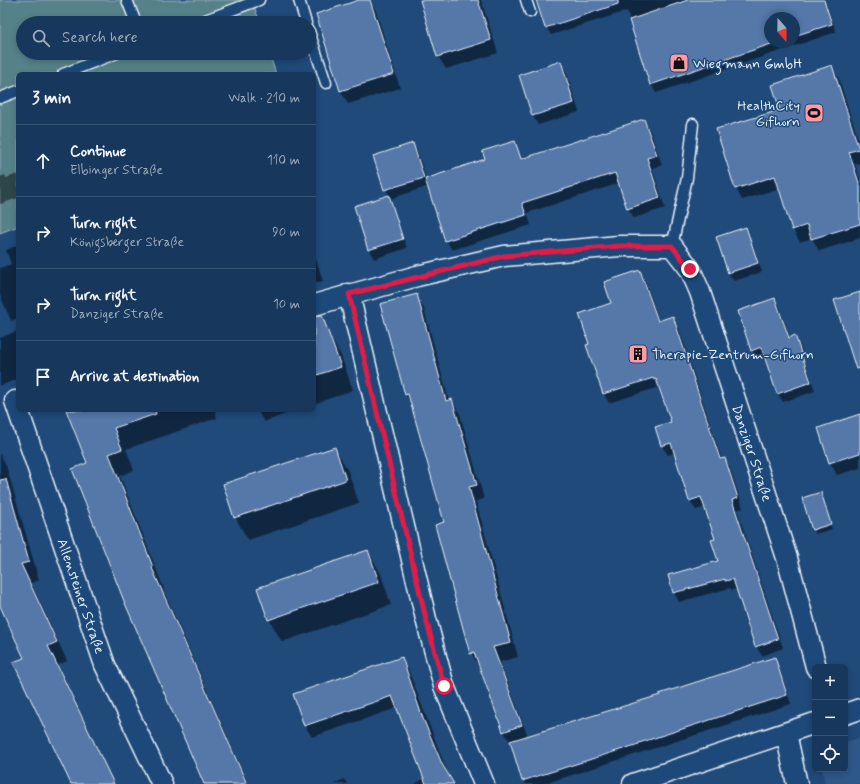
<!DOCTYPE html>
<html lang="en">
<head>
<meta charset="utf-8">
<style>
	body { margin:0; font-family:Mynerve,sans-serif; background:#203f62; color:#f1f3f6 }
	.controls { position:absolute; right:12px; bottom:12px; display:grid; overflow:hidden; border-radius:6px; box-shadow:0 2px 6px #0003 }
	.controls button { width:36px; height:36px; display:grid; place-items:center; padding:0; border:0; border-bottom:1px solid #365272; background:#17385c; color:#f1f3f6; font:20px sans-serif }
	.compass { position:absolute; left:764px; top:12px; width:36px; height:36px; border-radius:50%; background:#17385c; box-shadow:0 2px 6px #0003; rotate:160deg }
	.stop { position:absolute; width:12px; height:12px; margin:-9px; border:3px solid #e11d48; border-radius:50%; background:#fff }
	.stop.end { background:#e11d48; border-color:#fff; box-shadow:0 1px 4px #0008 }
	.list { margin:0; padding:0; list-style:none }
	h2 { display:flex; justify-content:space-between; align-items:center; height:52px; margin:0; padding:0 16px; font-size:17px }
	h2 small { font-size:13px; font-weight:400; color:#9eacbb }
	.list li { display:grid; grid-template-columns:26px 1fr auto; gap:12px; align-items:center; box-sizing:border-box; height:72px; padding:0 16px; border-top:1px solid #365272 }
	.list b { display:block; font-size:15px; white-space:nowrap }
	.list p { margin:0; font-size:13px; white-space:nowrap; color:#9eacbb }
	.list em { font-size:13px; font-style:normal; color:#9eacbb }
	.icon { flex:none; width:22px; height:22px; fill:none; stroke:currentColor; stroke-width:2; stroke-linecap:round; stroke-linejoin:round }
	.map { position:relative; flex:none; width:860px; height:784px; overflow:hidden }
	.search { position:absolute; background:#17385c; box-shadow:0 2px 6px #0003; left:16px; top:16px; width:300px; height:44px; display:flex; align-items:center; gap:10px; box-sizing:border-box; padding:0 14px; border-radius:22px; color:#9eacbb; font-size:15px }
	.panel { position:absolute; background:#17385c; box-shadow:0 2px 6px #0003; left:16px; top:72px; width:300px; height:340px; border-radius:6px }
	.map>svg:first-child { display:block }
	.built { fill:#2f5888 }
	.green { fill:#578188; stroke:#a0b9c0 }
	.shadow { fill:#0007; fill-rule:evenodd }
	.building { fill:#5578a8; stroke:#e8f1f8 }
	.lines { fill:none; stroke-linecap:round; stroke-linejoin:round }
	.lane-casing { stroke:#e8f1f8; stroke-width:13 }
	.street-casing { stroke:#e8f1f8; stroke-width:23 }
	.lane { stroke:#1f4a7a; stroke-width:10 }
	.street { stroke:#1f4a7a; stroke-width:20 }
	.route { stroke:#e11d48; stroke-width:5 }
	.labels { text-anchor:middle; stroke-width:3; stroke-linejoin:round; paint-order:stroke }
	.poi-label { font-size:14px; fill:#e8f1f8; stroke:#1f4a7a; text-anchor:start }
	.street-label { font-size:14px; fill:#e8f1f8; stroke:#1f4a7a }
</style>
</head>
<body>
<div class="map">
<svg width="860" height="784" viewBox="0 0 860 784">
	<rect width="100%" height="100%" fill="#1f4a7a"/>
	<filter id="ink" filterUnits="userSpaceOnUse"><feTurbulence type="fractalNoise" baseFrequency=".025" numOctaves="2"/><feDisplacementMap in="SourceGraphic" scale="8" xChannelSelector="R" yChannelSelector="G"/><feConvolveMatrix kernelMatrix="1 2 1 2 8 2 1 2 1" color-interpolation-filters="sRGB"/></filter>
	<g filter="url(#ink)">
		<path class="built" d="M860 738V784H825L822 769H845V742Z"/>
		<path class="green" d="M0 0H252L260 23H23V53H269L276 74H18V226L0 233Z"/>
		<g class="shadow">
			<path d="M362 0H370L376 11 400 88 348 104 341 91 317 14Z"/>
			<path d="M421 0H481L498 53 446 69 438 56Z"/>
			<path d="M537 0H825L836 32 656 93 651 84 627 11 551 35 546 27ZM770 18H794V42H770Z"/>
			<path d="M561 63 566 71 579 112 538 125 533 116 520 76Z"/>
			<path d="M832 67 839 79 860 145V163L855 164 860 179V238L819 251 812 238 800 242 793 230 780 188 742 200 736 188 782 110Z"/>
			<path d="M644 120 650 130 662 165 652 168 665 208 634 218 628 208 620 183 447 239V241L528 215 531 225 452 250 446 240 429 186 390 199 407 248 374 259 369 250 356 207 389 196 374 157 413 144 418 153 426 179 486 160 514 142 522 160Z"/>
			<path d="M18 174V198L0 204V177L5 175 6 178Z"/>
			<path d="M745 229 750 237 762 272 734 281 728 273Z"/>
			<path d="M18 245V318L11 321 0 295V268L11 264 6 250Z"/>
			<path d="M314 253 323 281 314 284Z"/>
			<path d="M640 271 645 280 659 321 673 317 678 326 722 460 724 459 730 468 743 508 737 510 783 648 762 656 756 646 737 589 732 590 730 588 679 602 674 593 720 561 716 540 706 507 696 510 690 501 675 453 668 455 662 446 656 427 672 423 659 387 609 403 604 394 587 345 591 344 612 304Z"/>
			<path d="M416 295 424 309 449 401 452 400 460 414 484 499 476 501 518 657 500 662 528 737 661 696 774 658 779 667 791 704 544 784H525L512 745 504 732 480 667H479L471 653 445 523 412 405 406 395 381 304Z"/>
			<path d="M775 300 780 308 790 338 795 337 800 345 815 391 783 402 778 394 765 356 757 359 752 350Z"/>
			<path d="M17 331 18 379 0 386V338Z"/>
			<path d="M328 333 341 356 353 390 314 404V338Z"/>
			<path d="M67 410H215L217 418 126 449 134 470 120 476 164 589H163L248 784H205Z"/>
			<path d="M257 410H297L264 422Z"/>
			<path d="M860 415V468L837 475 830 462Z"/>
			<path d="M335 448 348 471 359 503 248 540 235 517Z"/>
			<path d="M0 454 6 465 39 580 31 583 67 661 58 665 114 784H72L26 658 0 604Z"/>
			<path d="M821 494 832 529 815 534 803 499Z"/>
			<path d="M368 551 381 574 391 605 282 642 269 619Z"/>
			<path d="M401 658 408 669 452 784H415L425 778 397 708 312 737 305 726 294 694Z"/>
			<path d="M344 779 347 784H334Z"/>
		</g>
		<g class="building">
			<path d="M359 0H370L394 74 340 91 316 14Z"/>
			<path d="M420 0H478L491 40 437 57Z"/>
			<path d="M536 0H618V4L545 28Z"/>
			<path d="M688 0H824L832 24 794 36V18H770V42H777L650 85 629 20Z"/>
			<path d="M561 61 574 103 532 116 519 75Z"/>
			<path d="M832 65 859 149 849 152 860 186V224L811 239 807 225 792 230 775 176 735 189 716 129 780 110 772 85Z"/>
			<path d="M644 119 657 155 647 158 660 198 627 209 615 173 522 203 526 215 445 241 425 179 485 159 482 151 515 141 521 159Z"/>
			<path d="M413 143 424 178 384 190 373 156Z"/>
			<path d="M389 195 403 239 368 250 354 206Z"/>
			<path d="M746 227 758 263 728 273 716 237Z"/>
			<path d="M640 270 658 321 673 316 720 459 725 458 738 498 732 500 778 639 755 647 733 579 725 581V579L673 593 668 575 718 561 711 540 715 539 701 497 689 501 671 443 661 446 655 427 671 422 656 379 654 380 653 378 603 394 586 345 589 344 579 314 611 303 604 282Z"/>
			<path d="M860 292V368L856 369 834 300Z"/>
			<path d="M417 294 446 401 452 399 477 485 469 487 511 643 493 647 522 725 503 732 474 652 470 654 435 525 444 522 408 394 405 395 380 304Z"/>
			<path d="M775 298 789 338 795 335 811 382 777 394 761 347 751 351 738 311Z"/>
			<path d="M322 315 341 367 314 376V316Z"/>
			<path d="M66 410H155L156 414 114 428 122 449 109 454 153 567 152 568 247 784H204L124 601 72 469 87 463Z"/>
			<path d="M860 414V453L829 463 818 428Z"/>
			<path d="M335 447 346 480 234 518 223 484Z"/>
			<path d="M6 479 29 562 21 564 57 642 48 646 114 784H71L13 662 24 658 0 606V480Z"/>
			<path d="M821 492 831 524 812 530 802 498Z"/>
			<path d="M368 550 379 582 268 620 257 588Z"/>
			<path d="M402 657 422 716 442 764 454 784H426L392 696 304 726 293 694Z"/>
			<path d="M775 657 787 695 639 743V744L522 781 510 741 660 695 659 694Z"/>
		</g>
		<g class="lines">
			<defs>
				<g id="lane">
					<path d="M127 0 136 23"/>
					<path d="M299 0 306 23"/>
					<path d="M526 0 530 12"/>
					<path d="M197 23 259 0"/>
					<path d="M309 31 326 83"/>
					<path d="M63 74 117 53"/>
					<path d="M0 98 18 91"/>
					<path d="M672 246 687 178 693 124"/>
				</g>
				<g id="street">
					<path d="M349 294 426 619 444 686 484 784"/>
					<path id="s1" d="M314 305 417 276 504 256 619 246H672L690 269 700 292 787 558 816 667"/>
					<path id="s2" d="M15 401 105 665 162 784"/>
					<path d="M845 714 860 709"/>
					<path d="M786 733 797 784"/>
					<path d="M633 784 815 723"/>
				</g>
			</defs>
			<use href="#lane" class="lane-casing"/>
			<use href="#street" class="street-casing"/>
			<use href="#lane" class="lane"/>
			<use href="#street" class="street"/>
		</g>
	</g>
	<g class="lines" filter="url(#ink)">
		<path class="route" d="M444 686 426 619 349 294 504 256 619 246H672L690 269"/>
	</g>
	<defs>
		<symbol id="shop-square" viewBox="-11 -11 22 22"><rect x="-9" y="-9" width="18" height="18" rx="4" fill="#ff9aa2" stroke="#1f4a7a"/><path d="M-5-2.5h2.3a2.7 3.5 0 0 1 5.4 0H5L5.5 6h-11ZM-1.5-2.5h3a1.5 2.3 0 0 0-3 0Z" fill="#111"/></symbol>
		<symbol id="stadium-square" viewBox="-11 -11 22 22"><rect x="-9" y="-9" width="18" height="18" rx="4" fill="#ff9aa2" stroke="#1f4a7a"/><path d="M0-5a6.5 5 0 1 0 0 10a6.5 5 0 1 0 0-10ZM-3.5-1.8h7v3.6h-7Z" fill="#111"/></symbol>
		<symbol id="building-square" viewBox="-11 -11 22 22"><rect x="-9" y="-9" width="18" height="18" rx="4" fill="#ff9aa2" stroke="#1f4a7a"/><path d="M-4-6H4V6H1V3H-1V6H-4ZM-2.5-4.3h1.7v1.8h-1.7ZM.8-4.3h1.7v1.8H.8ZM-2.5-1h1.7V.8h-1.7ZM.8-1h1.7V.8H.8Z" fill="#111"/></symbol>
	</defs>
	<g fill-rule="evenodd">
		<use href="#shop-square" x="668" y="52" width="22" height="22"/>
		<use href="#stadium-square" x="803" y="102" width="22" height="22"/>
		<use href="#building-square" x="627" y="343" width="22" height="22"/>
	</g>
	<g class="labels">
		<g class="poi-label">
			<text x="693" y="68">Wiegmann GmbH</text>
			<text x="800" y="110" text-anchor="end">HealthCity<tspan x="800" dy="16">Gifhorn</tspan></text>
			<text x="652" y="359">Therapie-Zentrum-Gifhorn</text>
		</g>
		<g class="street-label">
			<text dy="5" stroke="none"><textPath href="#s1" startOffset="588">Danziger Straße</textPath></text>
			<text dy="5" stroke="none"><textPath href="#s2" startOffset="206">Allensteiner Straße</textPath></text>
		</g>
	</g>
</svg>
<div class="controls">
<button>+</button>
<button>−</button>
<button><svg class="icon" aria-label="locate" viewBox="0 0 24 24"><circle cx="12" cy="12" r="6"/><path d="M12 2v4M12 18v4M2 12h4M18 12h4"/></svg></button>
</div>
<svg class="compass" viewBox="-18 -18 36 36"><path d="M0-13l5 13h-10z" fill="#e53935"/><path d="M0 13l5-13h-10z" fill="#9eacbb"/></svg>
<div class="stop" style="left:444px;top:686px"></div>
<div class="stop end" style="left:690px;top:269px"></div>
<div class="search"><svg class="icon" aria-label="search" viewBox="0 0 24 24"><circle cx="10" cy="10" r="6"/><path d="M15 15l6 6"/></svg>Search here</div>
<section class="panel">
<h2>3 min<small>Walk · 210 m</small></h2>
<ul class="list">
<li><svg class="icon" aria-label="ahead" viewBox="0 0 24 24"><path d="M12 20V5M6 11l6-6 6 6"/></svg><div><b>Continue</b><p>Elbinger Straße</p></div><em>110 m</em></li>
<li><svg class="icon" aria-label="right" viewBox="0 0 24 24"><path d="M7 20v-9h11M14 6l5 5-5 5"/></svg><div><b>Turn right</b><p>Königsberger Straße</p></div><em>90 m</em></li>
<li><svg class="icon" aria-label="right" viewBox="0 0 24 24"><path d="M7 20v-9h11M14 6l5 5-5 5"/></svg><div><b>Turn right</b><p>Danziger Straße</p></div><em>10 m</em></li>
<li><svg class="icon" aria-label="arrive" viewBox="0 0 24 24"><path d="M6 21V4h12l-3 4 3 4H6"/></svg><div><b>Arrive at destination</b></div></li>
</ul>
</section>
</div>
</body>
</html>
